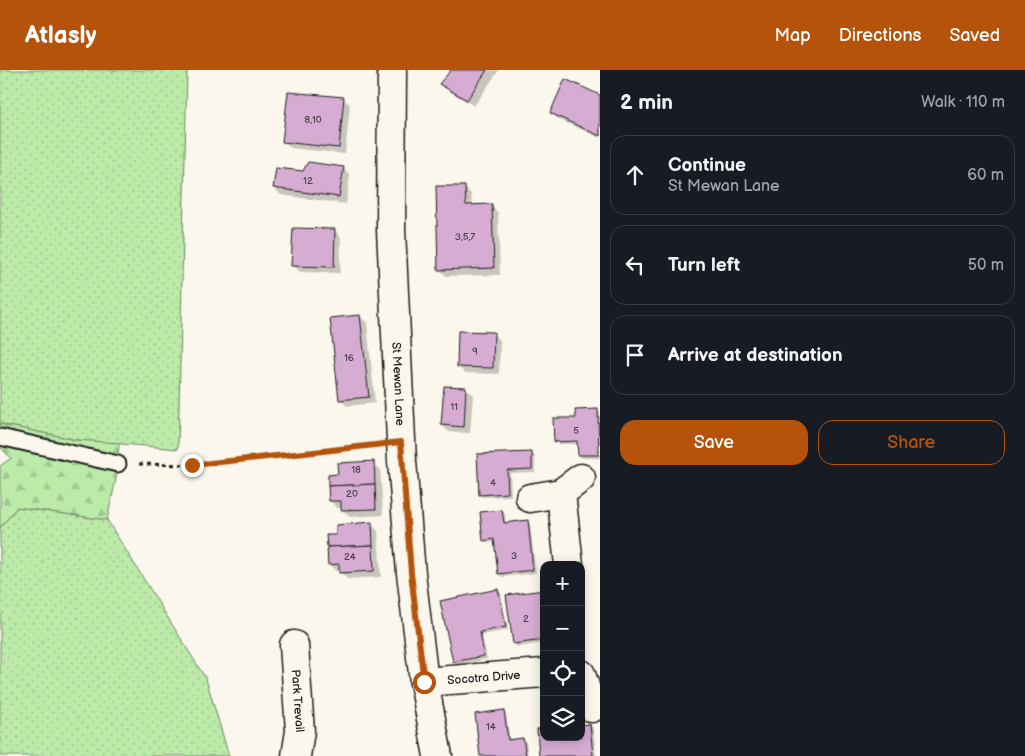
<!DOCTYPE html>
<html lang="en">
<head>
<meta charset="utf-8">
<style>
	body { margin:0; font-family:"Balsamiq Sans",sans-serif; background:#20242c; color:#f1f3f6 }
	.controls { position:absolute; right:15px; bottom:15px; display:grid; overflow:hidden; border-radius:10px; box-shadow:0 2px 12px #0003 }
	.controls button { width:45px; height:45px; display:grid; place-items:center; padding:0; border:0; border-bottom:1px solid #363941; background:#171b24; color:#f1f3f6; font:25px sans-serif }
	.stop { position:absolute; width:15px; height:15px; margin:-11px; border:4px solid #b45309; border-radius:50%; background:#fff }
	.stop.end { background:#b45309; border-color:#fff; box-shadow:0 1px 5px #0008 }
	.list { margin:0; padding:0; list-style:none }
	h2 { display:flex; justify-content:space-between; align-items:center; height:65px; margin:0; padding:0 20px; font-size:21px }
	h2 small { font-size:16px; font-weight:400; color:#9ea1a6 }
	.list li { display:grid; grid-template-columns:32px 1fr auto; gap:15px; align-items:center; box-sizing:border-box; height:80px; margin:0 10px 10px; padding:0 10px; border:1px solid #363941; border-radius:15px }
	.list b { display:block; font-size:19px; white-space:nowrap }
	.list p { margin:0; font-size:16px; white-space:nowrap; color:#9ea1a6 }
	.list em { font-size:16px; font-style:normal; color:#9ea1a6 }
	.actions { display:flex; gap:10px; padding:15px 20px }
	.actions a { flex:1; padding:11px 0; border:1px solid #b45309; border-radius:15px; text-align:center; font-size:18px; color:#b45309 }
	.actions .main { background:#b45309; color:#fff }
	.icon { flex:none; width:28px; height:28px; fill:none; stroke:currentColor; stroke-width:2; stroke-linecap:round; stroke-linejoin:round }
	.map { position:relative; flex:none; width:600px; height:686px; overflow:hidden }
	header { display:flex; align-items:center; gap:30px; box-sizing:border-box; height:70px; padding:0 25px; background:#b45309; color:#fff }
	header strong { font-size:24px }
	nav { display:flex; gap:28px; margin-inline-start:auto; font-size:18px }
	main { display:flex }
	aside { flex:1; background:#171b24 }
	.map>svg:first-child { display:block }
	.grass { fill:url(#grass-dots); stroke:#6c8362 }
	.forest { fill:url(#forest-firs); stroke:#6c8362 }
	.shadow { fill:#0003 }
	.building { fill:#d6acd3; stroke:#1c1c1c }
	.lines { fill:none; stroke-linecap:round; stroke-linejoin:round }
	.service-casing { stroke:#1c1c1c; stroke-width:19 }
	.minor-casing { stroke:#1c1c1c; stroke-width:31 }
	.path { stroke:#1c1c1c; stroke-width:3; stroke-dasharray:4 4; stroke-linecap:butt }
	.service { stroke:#fbf7ec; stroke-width:15 }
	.minor { stroke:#fbf7ec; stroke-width:28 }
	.route { stroke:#b45309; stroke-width:6 }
	.labels { text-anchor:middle; stroke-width:4; stroke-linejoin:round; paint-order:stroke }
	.number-label { font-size:10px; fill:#4a404a }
	.street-label { font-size:12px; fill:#1c1c1c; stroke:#fbf7ec }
</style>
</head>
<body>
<header>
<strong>Atlasly</strong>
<nav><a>Map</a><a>Directions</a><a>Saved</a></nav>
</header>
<main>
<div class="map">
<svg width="600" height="686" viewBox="0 0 600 686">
	<defs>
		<pattern id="grass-dots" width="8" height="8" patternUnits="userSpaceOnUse" patternTransform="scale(1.25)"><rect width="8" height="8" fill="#bbeaa9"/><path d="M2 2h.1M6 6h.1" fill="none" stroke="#a0c891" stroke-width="1.8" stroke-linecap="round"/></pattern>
		<pattern id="forest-firs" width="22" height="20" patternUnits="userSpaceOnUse" patternTransform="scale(1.25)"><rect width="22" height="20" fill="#bbeaa9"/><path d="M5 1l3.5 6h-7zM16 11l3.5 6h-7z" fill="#a0c891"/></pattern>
	</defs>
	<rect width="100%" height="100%" fill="#fbf7ec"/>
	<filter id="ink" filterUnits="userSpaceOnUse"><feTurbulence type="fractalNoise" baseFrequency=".02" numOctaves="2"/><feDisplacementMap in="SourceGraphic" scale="10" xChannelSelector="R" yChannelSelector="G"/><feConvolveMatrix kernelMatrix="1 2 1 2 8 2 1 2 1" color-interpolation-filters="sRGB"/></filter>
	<g filter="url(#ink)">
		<g class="grass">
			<path d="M0 0H187L178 379 77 370 0 354Z"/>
			<path d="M17 437 107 450 206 609 229 686H0V458Z"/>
		</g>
		<path class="forest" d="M0 354 77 370 119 373 116 409 107 450 17 437 0 458V396L11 388 0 377Z"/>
		<g class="shadow">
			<path d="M452 0H499L474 36 448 20 441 14Z"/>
			<path d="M600 27V68L558 49 551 42Z"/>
			<path d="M343 28 350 35 345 84 291 78 284 71Z"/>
			<path d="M343 98 350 105 346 134 281 125 274 118 304 103Z"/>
			<path d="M464 117 471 124 472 136H492L498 143 500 205 446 206 439 199Z"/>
			<path d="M334 160 341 167 340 203 300 202 293 195Z"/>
			<path d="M360 246 367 253 375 333 347 336 340 329Z"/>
			<path d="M493 264 500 270 499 304 465 303 458 297Z"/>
			<path d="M466 318 473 325 470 363 449 362 442 355Z"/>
			<path d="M597 340 600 343V388H582L579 385V374H558L555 371 577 349Z"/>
			<path d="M531 383 535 386V402L510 403 511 426 483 427 480 424 478 385Z"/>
			<path d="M373 393 380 399 383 445 350 447 343 440V437L337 438 330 431 339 406Z"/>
			<path d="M502 441 505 444 506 454 527 451 530 454 536 503 502 507 499 504 495 472 488 473 484 470Z"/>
			<path d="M371 454 378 461 381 507 347 509 340 501H336L329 494Z"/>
			<path d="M498 520 501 523 508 560 482 565 487 589 458 595 454 592 442 532Z"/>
			<path d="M544 521V573L517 577 514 573Z"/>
			<path d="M503 641 506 644 510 671 523 669 526 672 528 686H481Z"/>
			<path d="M590 655 593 658 596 686H541L544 667H581Z"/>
		</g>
		<g class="building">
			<path d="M451 0H487L467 30 439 14Z"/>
			<path d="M565 9 600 25V66L550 43Z"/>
			<path d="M288 22 344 27 339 78 282 72Z"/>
			<path d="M308 92 344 97 339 127 273 118 276 98 303 101Z"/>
			<path d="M436 116H465L466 135 492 134 494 198 438 200Z"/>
			<path d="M293 158 335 159 334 197 291 196Z"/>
			<path d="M360 245 369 327 339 330 330 248Z"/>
			<path d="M458 261 494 262 493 298 457 297Z"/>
			<path d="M444 316 466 317 464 357 441 355Z"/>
			<path d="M598 339 599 385H578L577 371 554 372 553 348H576L575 340Z"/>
			<path d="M532 382V399L507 400 508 423 479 425 477 384Z"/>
			<path d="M374 391 375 414 328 416V405L338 404 337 393Z"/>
			<path d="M375 414 376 439 341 440V431H329L328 416Z"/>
			<path d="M502 440 504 453 528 450 533 500 498 504 494 469 483 471 480 442Z"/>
			<path d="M372 452 373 475 327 477 326 465H336V455Z"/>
			<path d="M373 475 374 501 339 503V494L328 495 327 477Z"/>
			<path d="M498 519 506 557 480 562 484 586 453 592 440 531Z"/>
			<path d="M544 520V570L513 574 506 525Z"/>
			<path d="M504 640 508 670 523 668 526 686H480L475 644Z"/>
			<path d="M590 654 593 686H539L537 659 544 658V667H581V655Z"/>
		</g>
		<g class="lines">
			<defs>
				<path id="service" d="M0 367 118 394"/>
				<g id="minor">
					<path id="s1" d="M392 0 391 160 402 391 411 503 424 612 438 686"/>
					<path d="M561 423 569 495"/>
					<path d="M530 428 561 423 581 408"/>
					<path id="s2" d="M294 575 300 661 296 686"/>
					<path d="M581 604 592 638"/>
					<path id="s3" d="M424 612 544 603"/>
				</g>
			</defs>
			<use href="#service" class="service-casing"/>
			<use href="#minor" class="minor-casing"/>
			<path class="path" d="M139 394 192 395 374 375"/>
			<use href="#service" class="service"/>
			<use href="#minor" class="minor"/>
		</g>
	</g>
	<g class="lines" filter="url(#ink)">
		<path class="route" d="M192 395 314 382 401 372 411 503 424 612"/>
	</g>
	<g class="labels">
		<g class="number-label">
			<text x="313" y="53">8,10</text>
			<text x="308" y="114">12</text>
			<text x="465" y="170">3,5,7</text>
			<text x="475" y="284">9</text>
			<text x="349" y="291">16</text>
			<text x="454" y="340">11</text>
			<text x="576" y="364">5</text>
			<text x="356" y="403">18</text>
			<text x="493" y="416">4</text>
			<text x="352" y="427">20</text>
			<text x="514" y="489">3</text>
			<text x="350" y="490">24</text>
			<text x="526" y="552">2</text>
			<text x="491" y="660">14</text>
		</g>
		<g class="street-label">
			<text dy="4" stroke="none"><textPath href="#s1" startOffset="314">St Mewan Lane</textPath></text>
			<text dy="4" stroke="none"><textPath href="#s3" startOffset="60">Socotra Drive</textPath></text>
			<text dy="4" stroke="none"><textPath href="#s2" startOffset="56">Park Trevail</textPath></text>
		</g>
	</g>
</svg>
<div class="controls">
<button>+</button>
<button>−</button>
<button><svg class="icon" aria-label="locate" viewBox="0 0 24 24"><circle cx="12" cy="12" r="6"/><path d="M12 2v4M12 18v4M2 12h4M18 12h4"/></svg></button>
<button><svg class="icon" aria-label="layers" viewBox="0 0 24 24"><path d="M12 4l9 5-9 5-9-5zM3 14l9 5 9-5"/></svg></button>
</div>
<div class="stop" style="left:424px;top:612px"></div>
<div class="stop end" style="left:192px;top:395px"></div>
</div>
<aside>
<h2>2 min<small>Walk · 110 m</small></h2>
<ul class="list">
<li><svg class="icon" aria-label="ahead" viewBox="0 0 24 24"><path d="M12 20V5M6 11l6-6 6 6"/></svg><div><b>Continue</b><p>St Mewan Lane</p></div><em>60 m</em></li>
<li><svg class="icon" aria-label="left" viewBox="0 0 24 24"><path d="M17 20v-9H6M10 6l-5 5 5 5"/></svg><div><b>Turn left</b></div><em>50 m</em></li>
<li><svg class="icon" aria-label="arrive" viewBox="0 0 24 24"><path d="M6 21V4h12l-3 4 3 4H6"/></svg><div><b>Arrive at destination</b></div></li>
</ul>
<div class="actions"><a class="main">Save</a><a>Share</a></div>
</aside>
</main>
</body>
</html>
